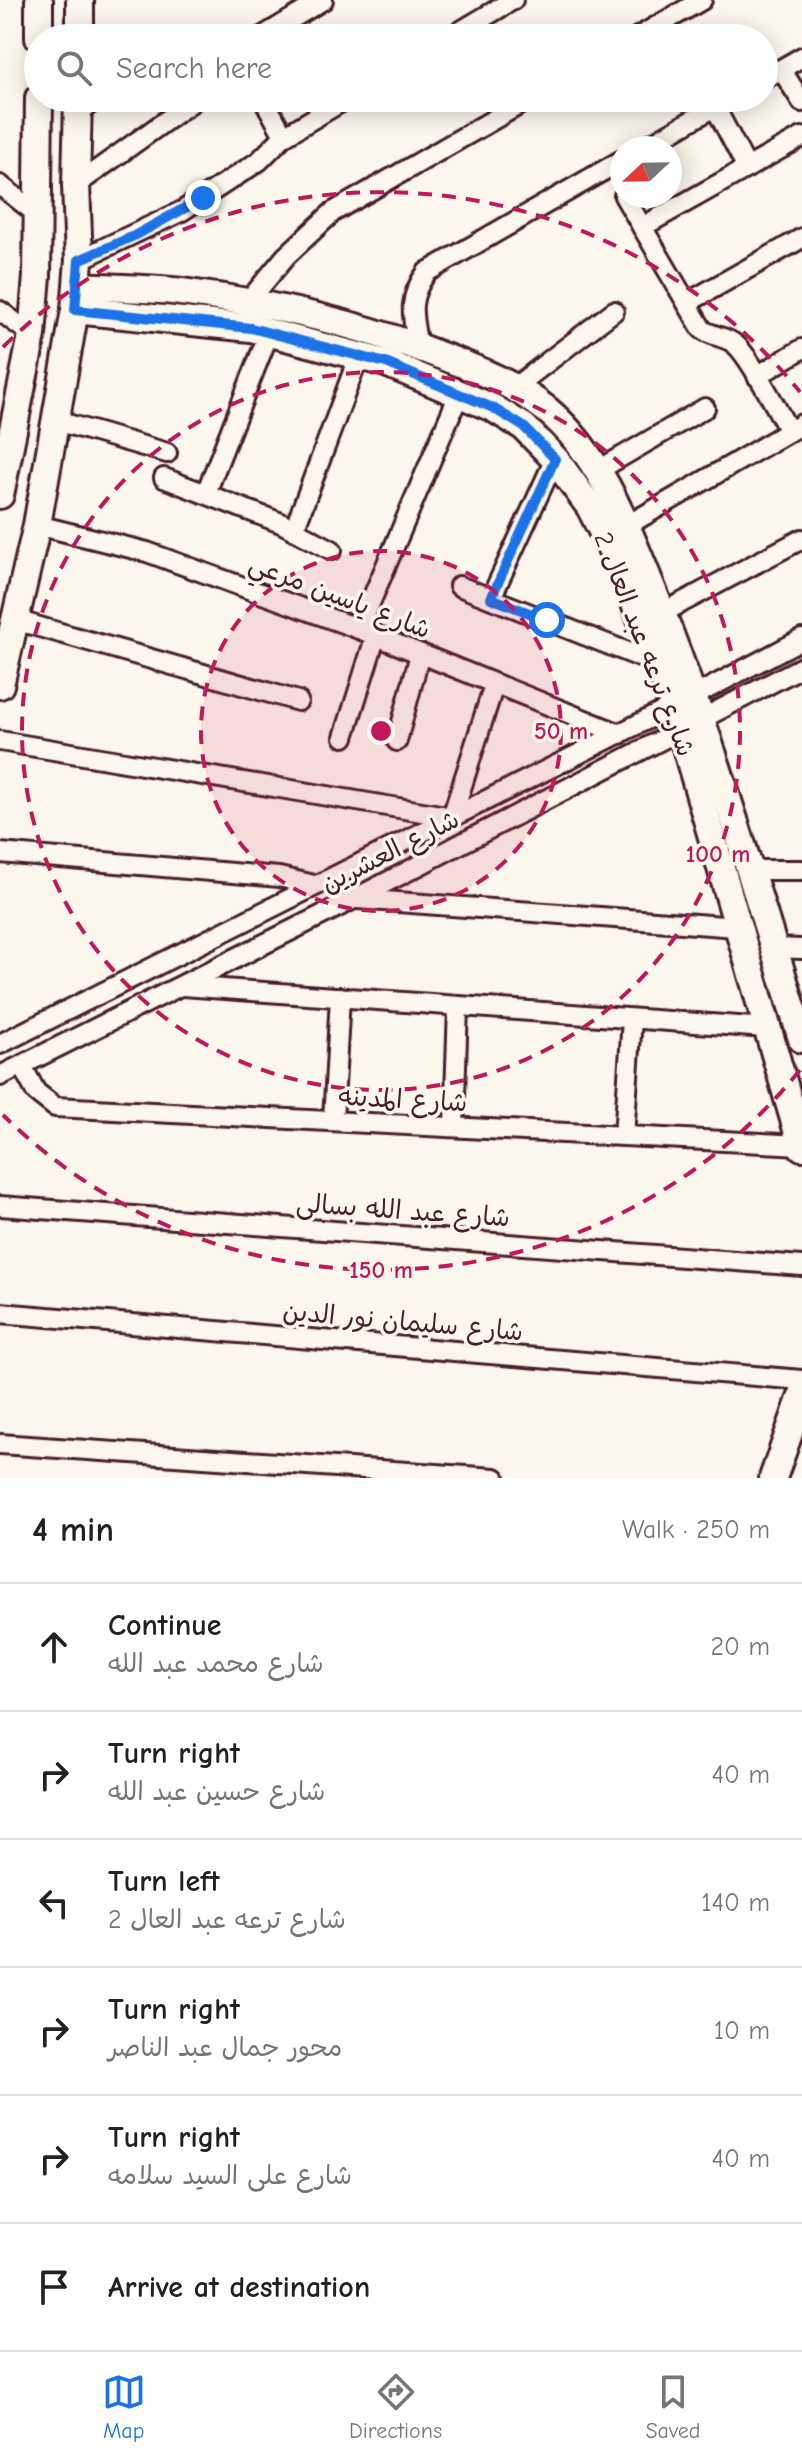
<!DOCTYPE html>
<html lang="en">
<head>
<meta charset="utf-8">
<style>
	body { margin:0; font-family:"Comic Neue","Playpen Sans Arabic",sans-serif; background:#f2f2f2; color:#222 }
	.compass { position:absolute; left:610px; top:136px; width:72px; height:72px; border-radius:50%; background:#fff; box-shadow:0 4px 20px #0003; rotate:248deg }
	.stop { position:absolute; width:24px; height:24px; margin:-18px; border:6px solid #1a73e8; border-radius:50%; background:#fff }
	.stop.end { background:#1a73e8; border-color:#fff; box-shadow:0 2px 8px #0008 }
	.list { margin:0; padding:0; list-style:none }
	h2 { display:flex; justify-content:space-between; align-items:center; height:104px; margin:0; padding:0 32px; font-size:34px }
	h2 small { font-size:26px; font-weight:400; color:#767676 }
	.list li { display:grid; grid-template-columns:52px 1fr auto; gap:24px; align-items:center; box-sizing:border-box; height:128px; padding:0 32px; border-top:2px solid #e0e0e0 }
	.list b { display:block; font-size:30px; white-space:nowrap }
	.list p { margin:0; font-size:26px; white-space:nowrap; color:#767676 }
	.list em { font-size:26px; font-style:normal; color:#767676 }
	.icon { flex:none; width:44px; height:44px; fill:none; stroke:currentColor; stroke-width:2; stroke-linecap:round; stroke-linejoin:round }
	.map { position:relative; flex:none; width:802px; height:1478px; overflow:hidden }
	.search { position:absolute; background:#fff; box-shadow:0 4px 20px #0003; left:24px; right:24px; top:24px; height:88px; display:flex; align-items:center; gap:20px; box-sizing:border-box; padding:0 28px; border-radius:44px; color:#767676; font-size:30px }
	.sheet { height:872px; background:#fff }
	nav { display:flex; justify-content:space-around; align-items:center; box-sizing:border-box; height:112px; border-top:2px solid #e0e0e0; background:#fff; font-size:22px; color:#767676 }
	nav a { display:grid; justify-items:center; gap:4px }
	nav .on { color:#1a73e8 }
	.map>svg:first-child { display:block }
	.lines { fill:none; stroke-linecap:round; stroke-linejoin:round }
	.street-casing { stroke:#4a1f2b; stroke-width:24 }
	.secondary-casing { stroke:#4a1f2b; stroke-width:32 }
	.street { stroke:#fbf7ec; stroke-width:18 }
	.secondary { stroke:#fbf7ec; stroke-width:26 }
	.route { stroke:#1a73e8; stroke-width:10 }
	.ring { fill:none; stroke:#c2185b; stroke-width:4; stroke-dasharray:14 10 }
	.labels { text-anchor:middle; stroke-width:7; stroke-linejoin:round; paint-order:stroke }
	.street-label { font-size:26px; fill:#4a1f2b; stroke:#fbf7ec }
	.centre { fill:#c2185b; stroke:#fbf7ec; stroke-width:4 }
	.ring-label { font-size:24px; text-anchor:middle; font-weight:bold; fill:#c2185b; stroke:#fbf7ec; stroke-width:7; stroke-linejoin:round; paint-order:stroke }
</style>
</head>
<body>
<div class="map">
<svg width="802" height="1478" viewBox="0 0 802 1478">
	<rect width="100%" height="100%" fill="#fbf7ec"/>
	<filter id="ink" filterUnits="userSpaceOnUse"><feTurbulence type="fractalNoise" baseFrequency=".0125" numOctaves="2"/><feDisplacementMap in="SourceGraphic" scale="16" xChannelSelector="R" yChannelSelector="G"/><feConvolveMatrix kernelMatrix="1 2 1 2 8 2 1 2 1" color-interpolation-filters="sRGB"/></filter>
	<g filter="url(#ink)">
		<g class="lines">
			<defs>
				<g id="street">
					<path d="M260 38 323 0"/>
					<path d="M449 38 513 0"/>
					<path d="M636 38 702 0"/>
					<path d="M781 69 802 102"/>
					<path d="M764 79 802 57"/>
					<path d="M263 98 284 136"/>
					<path d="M715 107 747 168"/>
					<path d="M78 113 98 98"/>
					<path d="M644 148 730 98"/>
					<path d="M0 185 38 215"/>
					<path d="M76 185 192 102"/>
					<path d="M624 196 702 329C712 337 726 336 736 345 752 360 777 410 789 431"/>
					<path d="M642 227 802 137"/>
					<path d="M79 260 182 211 259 161 284 136 348 98"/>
					<path d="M247 303 286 256 333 212 531 98"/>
					<path d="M687 303 802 238"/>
					<path d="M0 311 32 335"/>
					<path d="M418 346C412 315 407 299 427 272L622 160"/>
					<path d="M757 376 802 349"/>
					<path d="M515 387 614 311"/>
					<path d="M57 421 167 453"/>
					<path d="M597 471 705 408"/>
					<path d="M164 478 281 523 332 550"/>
					<path d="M206 493 269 333"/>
					<path d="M37 525 147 552 359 629 620 734"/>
					<path d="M626 526 802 424"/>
					<path d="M294 530 359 356"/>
					<path d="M459 586 658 664"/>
					<path d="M491 598 555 459"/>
					<path d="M662 613 802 539"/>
					<path d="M15 620 298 701"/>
					<path d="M359 629 460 392"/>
					<path d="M344 737 376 635"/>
					<path d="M0 741 452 817 494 685"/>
					<path d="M397 741 420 654"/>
					<path d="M0 853 279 877 314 885"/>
					<path d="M749 870H802"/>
					<path d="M357 899 737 927"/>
					<path d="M773 948 802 949"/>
					<path d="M183 986 766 1028"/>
					<path d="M0 1044 694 696 802 639"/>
					<path d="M22 1066 36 1092 55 1107 801 1145"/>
					<path d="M0 1076 354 899 802 667"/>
					<path d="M333 1121 340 997"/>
					<path d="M454 1127 458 1006"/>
					<path d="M624 1136 632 1019"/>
					<path d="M0 1206 802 1266"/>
					<path d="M0 1313 802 1380"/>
					<path d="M0 1444 495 1478"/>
				</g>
				<g id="secondary">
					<path d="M39 38V0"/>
					<path d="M80 38V0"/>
					<path d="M78 286C112 288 147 288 181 292 269 303 357 323 439 355 477 369 515 384 547 410 601 455 627 527 653 591 712 736 755 889 802 1039"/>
					<path d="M75 310 251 328 386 363 493 408 524 427 555 459 590 507 623 572 674 706 802 1147"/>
					<path d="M0 495 32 335 37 276 39 98"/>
					<path d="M0 685 37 525 75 310 79 260 76 185 78 98"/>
					<path d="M773 1478 802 1396"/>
				</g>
			</defs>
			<use href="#street" class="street-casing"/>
			<use href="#secondary" class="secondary-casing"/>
			<use href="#street" class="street"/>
			<use href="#secondary" class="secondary"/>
		</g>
	</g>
	<g class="lines" filter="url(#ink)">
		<path class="route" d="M203 198 136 235 79 260 75 310 251 328 386 363 493 408 524 427 555 459 491 598 547 620"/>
	</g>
	<circle cx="381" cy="731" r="180" fill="#c2185b" fill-opacity=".12"/>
	<g class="ring">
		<circle cx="381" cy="731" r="180"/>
		<circle cx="381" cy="731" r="359"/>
		<path d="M800 1070A539 539 0 0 1 3 1115M3 347A539 539 0 0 1 800 392"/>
	</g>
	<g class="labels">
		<g class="street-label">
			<text transform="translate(340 596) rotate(21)" y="9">شارع ياسين مرعي</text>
			<text transform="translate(645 644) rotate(69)" y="9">شارع ترعه عبد العال 2</text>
			<text transform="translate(390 851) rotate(-27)" y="9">شارع العشرين</text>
			<text transform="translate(403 1099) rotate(3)" y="9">شارع المدينه</text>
			<text transform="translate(403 1210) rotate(4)" y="9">شارع عبد الله بسالى</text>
			<text transform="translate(403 1321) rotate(5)" y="9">شارع سليمان نور الدين</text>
		</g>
	</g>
	<circle cx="381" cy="731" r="12" class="centre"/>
	<g class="ring-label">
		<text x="561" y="739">50 m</text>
		<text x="718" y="862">100 m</text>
		<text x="381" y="1278">150 m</text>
	</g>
</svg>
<svg class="compass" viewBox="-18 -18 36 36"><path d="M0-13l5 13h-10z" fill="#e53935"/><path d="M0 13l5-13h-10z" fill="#767676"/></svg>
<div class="stop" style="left:547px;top:620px"></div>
<div class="stop end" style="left:203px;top:198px"></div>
<div class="search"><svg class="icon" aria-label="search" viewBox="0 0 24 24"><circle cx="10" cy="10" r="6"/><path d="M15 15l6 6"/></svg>Search here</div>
</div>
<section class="sheet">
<h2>4 min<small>Walk · 250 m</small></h2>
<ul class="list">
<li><svg class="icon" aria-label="ahead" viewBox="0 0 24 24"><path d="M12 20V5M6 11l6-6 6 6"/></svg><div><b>Continue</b><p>شارع محمد عبد الله</p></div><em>20 m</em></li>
<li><svg class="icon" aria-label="right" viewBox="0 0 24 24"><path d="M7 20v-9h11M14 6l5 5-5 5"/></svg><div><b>Turn right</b><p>شارع حسين عبد الله</p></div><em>40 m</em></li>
<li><svg class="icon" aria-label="left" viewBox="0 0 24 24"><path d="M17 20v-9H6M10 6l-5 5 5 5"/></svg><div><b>Turn left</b><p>شارع ترعه عبد العال 2</p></div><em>140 m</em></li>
<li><svg class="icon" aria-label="right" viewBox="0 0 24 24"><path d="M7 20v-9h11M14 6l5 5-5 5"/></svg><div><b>Turn right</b><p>محور جمال عبد الناصر</p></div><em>10 m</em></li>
<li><svg class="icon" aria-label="right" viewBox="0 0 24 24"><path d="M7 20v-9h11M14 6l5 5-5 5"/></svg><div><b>Turn right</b><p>شارع على السيد سلامه</p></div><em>40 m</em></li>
<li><svg class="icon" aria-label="arrive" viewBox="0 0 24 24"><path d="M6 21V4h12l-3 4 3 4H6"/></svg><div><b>Arrive at destination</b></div></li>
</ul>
</section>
<nav>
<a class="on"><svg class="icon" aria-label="map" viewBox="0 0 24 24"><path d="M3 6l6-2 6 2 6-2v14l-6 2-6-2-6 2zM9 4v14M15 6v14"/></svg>Map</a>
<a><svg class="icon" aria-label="directions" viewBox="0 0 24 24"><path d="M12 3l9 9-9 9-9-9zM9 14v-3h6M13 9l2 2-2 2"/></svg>Directions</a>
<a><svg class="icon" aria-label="saved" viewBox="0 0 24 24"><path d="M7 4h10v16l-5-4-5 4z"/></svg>Saved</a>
</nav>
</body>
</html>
